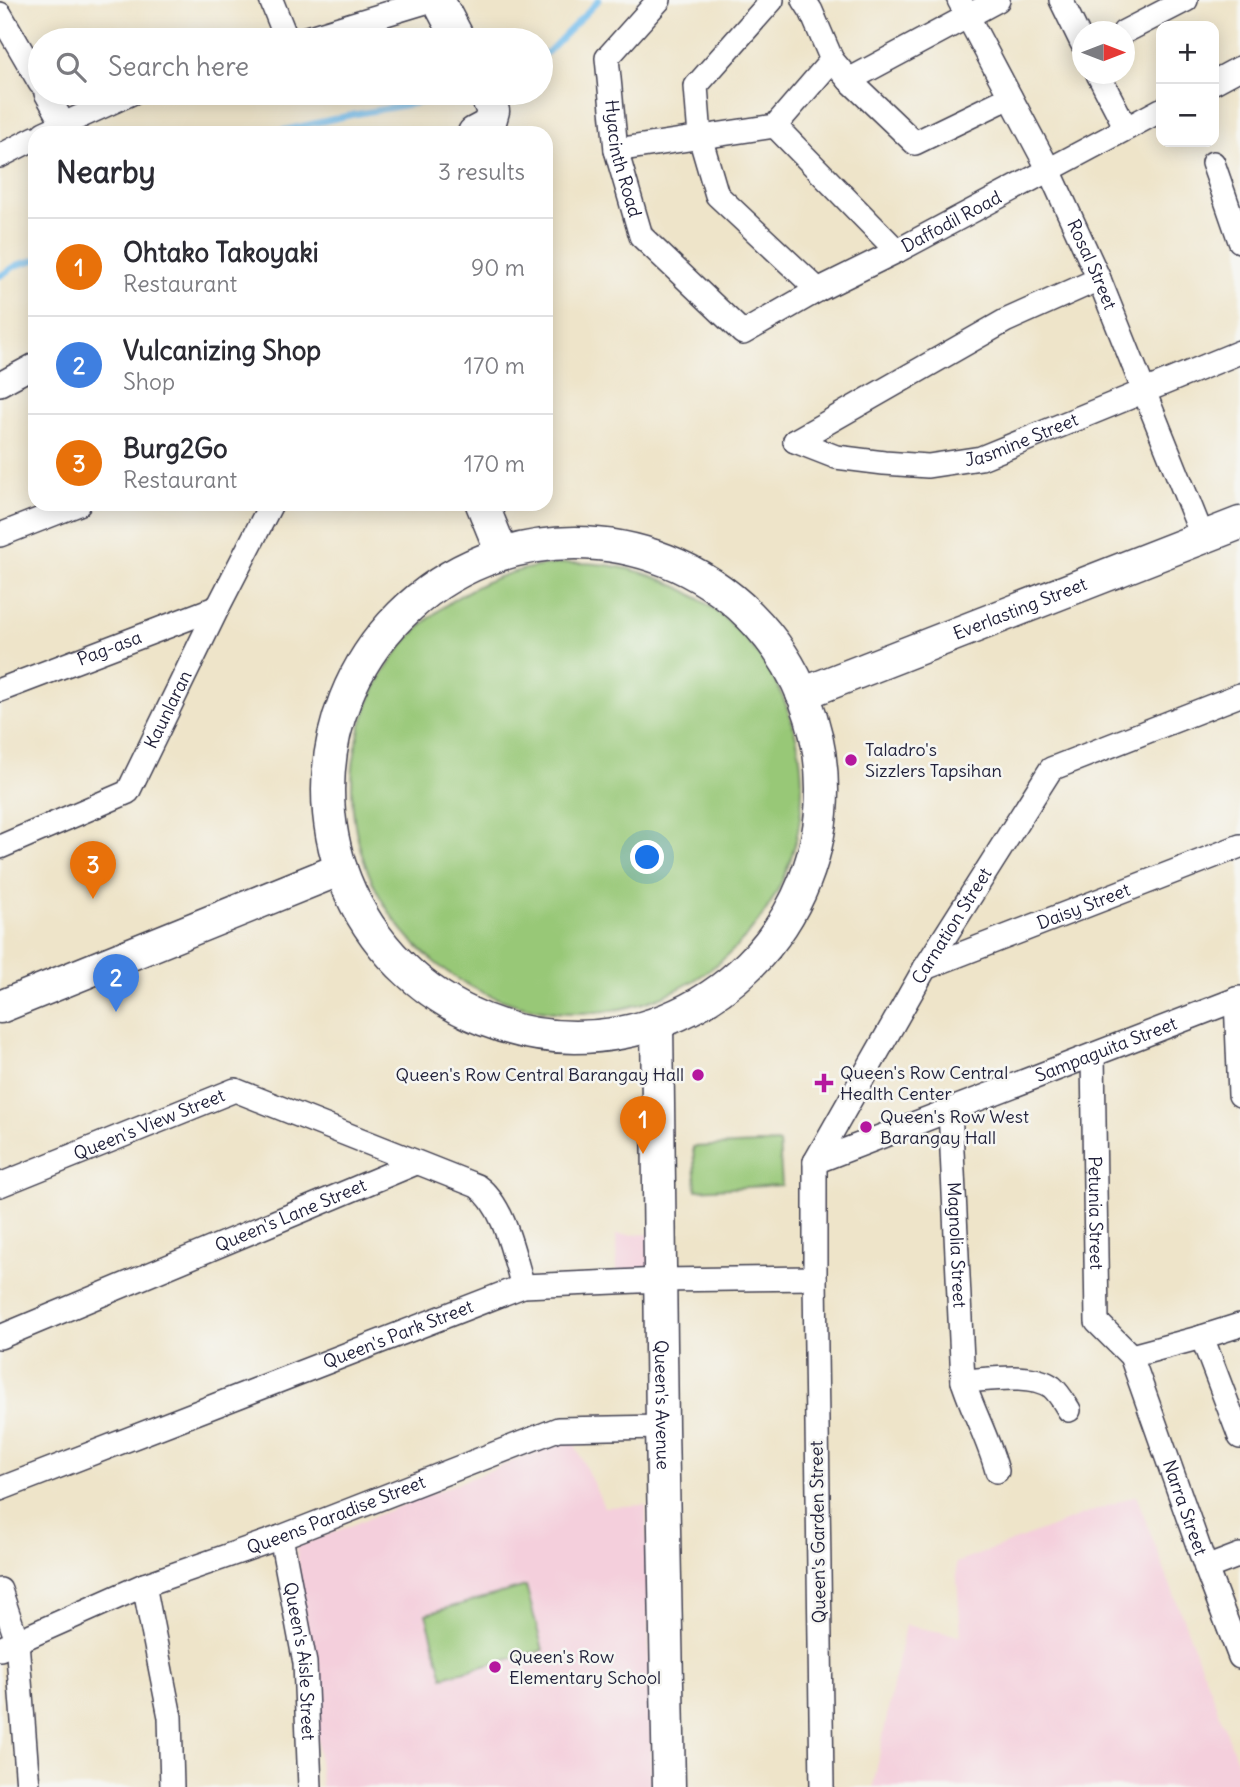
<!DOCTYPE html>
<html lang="en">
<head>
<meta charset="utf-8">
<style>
	body { margin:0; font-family:Delius,sans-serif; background:#f2f2f3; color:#2b2b33 }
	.controls { position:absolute; right:21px; top:21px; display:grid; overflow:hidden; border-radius:14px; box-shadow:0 4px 18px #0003 }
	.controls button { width:63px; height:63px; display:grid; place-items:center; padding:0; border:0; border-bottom:2px solid #e1e1e2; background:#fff; color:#2b2b33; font:35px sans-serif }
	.compass { position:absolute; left:1072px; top:21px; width:63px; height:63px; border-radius:50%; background:#fff; box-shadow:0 4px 18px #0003; rotate:90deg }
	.you { position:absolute; left:648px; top:858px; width:24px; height:24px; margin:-18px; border:5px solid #fff; border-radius:50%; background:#1a73e8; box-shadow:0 0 0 10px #1a73e833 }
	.badge { display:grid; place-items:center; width:46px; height:46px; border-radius:50%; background:#b5179e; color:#fff; font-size:23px; font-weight:700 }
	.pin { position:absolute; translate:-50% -58px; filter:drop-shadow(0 2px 4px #0008) }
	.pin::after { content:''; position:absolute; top:37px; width:24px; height:21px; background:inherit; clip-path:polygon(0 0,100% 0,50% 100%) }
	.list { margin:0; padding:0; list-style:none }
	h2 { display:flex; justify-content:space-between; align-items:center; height:91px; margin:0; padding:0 28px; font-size:30px }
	h2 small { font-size:23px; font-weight:400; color:#7c7c81 }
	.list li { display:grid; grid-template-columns:46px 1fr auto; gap:21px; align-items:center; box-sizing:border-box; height:98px; padding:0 28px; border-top:2px solid #e1e1e2 }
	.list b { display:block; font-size:26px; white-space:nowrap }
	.list p { margin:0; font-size:23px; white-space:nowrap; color:#7c7c81 }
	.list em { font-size:23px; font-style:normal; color:#7c7c81 }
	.icon { flex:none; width:38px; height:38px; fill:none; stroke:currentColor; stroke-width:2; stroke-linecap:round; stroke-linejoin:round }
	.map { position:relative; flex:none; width:1240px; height:1787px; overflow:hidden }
	.search { position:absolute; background:#fff; box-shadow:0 4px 18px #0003; left:28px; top:28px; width:525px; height:77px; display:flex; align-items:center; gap:18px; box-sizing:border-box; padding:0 24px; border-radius:38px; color:#7c7c81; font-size:26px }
	.panel { position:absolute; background:#fff; box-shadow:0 4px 18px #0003; left:28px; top:126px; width:525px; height:385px; border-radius:21px }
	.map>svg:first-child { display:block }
	.built { fill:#f4cfdc }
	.grass { fill:#98c877; stroke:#5d7559; stroke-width:2 }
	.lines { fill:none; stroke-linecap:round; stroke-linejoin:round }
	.stream { stroke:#75beed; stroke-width:6 }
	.street-casing { stroke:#413f50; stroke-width:26 }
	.secondary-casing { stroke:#413f50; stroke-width:35 }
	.street { stroke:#fff; stroke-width:23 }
	.secondary { stroke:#fff; stroke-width:32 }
	.poi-dot { fill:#b5179e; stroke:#f6f6f2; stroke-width:2.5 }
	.labels { text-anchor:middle; stroke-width:5; stroke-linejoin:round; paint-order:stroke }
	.street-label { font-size:18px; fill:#22223b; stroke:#f6f6f2 }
	.poi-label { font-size:18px; fill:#22223b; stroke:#f6f6f2; text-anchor:start }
</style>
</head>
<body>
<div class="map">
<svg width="1240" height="1787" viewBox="0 0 1240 1787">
	<rect width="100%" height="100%" fill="#f6f6f2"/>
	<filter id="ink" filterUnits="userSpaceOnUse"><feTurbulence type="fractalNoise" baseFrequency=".0143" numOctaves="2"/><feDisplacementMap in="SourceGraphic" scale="14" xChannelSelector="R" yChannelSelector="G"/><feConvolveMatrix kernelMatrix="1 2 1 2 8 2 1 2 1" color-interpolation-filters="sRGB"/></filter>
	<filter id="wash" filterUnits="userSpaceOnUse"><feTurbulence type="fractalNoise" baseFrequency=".00686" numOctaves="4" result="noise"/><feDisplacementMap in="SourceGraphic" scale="28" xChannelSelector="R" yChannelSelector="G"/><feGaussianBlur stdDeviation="1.57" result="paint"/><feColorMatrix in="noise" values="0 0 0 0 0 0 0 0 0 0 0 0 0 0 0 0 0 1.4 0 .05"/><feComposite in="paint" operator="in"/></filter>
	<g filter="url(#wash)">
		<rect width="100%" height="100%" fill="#eee4c9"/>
		<g class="built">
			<path d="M653 1234V1272L617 1273 616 1235Z"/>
			<path d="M572 1438 604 1507 646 1505 652 1787H321L313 1676 296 1547Z"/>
			<path d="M1136 1495 1240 1768V1783L1230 1787H873L905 1625 961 1636 956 1563Z"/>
		</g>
		<g class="grass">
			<circle cx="577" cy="788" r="225"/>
			<path d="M779 1143 782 1185 696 1190 693 1147Z"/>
			<path d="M526 1586 543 1650 443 1677 426 1614Z"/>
		</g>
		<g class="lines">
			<g class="stream">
				<path d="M541 55 548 52 599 0"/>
				<path d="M272 133 351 115 471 93"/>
				<path d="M0 276 17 265 35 260"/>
			</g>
		</g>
	</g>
	<g filter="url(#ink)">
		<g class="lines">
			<defs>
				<g id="street">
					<path d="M271 0 287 40"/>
					<path id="s1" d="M659 0 607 58 616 150 641 236 743 333 818 290 897 251 1161 110"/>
					<path d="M772 0 696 86 700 137 717 195 818 290"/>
					<path d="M804 0 811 11 832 60 849 80 915 143 1010 97"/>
					<path id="s2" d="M959 0 1049 170 1099 279 1203 538"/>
					<path d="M1061 0 1082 43"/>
					<path d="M0 14 40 83"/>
					<path d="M1124 32 1186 0"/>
					<path d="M300 40 432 0"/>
					<path d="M1098 74 1126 128"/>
					<path d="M849 80 998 0"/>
					<path d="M1214 82 1240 68"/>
					<path d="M46 93 63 123"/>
					<path d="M775 126 897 251"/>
					<path d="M44 133 132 93"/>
					<path d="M616 150 775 126 832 60"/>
					<path d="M0 156 35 138"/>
					<path d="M1213 163 1240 241"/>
					<path d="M0 384 35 365"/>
					<path id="s3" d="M795 441 836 457 884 463 928 466 981 458 1240 352"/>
					<path d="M795 441 1005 321 1099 279"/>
					<path d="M0 535 79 504"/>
					<path id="s4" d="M0 690 218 607"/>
					<path id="s5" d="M0 847 128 792 218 607 271 504"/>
					<path id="s6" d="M925 968 1240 846"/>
					<path d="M1236 999 1240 1095"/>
					<path id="s7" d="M1093 1055 1097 1322 1131 1356 1206 1568 1240 1657"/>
					<path id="s8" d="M950 1109 963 1381C973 1412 989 1440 997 1471"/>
					<path id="s9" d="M815 1162 1240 998"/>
					<path id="s10" d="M0 1185 235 1090 477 1186C505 1206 513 1254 523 1286"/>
					<path id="s11" d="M0 1337 416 1163"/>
					<path d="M1202 1337 1240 1437"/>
					<path d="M1131 1356 1202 1337 1240 1325"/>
					<path d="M963 1381C988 1380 1031 1372 1052 1387 1059 1393 1064 1402 1069 1410"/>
					<path id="s12" d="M0 1489 523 1286 661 1280 815 1278"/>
					<path id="s13" d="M281 1537 305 1663 310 1787"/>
					<path d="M1206 1568 1240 1555"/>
					<path d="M144 1585 170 1717 172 1787"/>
					<path d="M0 1590 17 1641 28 1787"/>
					<path id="s14" d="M0 1649 144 1585 281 1537 558 1429 662 1427"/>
					<path id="s15" d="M822 1787 815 1278V1162L925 968 1051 769 1240 695"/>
				</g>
				<g id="secondary">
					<path d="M438 0 459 40"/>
					<path d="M474 133 489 125 493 111 485 93"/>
					<path d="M482 504 502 553"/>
					<circle cx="575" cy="790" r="247"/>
					<path id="s16" d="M802 694 1240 523"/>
					<path d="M0 1007 341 869"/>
					<path id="s17" d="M657 1023 662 1427 669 1787"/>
				</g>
			</defs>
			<use href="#street" class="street-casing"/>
			<use href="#secondary" class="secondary-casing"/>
			<use href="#street" class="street"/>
			<use href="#secondary" class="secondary"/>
		</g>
	</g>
	<g class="poi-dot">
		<circle cx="851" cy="760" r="7"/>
		<circle cx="698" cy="1075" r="7"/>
		<path d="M820.5 1072.5h7v7h7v7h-7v7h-7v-7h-7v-7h7z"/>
		<circle cx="866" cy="1127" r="7"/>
		<circle cx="495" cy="1667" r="7"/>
	</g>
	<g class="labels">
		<g class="street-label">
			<text dy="6" stroke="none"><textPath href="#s1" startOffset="180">Hyacinth Road</textPath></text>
			<text dy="6" stroke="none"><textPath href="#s1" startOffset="637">Daffodil Road</textPath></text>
			<text dy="6" stroke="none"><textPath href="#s2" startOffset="296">Rosal Street</textPath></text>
			<text dy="6" stroke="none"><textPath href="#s3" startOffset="234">Jasmine Street</textPath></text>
			<text dy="6" stroke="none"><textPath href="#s16" startOffset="234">Everlasting Street</textPath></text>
			<text dy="6" stroke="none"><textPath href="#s4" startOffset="117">Pag-asa</textPath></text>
			<text dy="6" stroke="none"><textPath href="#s5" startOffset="231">Kaunlaran</textPath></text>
			<text dy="6" stroke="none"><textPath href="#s6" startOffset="170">Daisy Street</textPath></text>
			<text dy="6" stroke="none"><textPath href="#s15" startOffset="898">Carnation Street</textPath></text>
			<text dy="6" stroke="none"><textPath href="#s9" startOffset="312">Sampaguita Street</textPath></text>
			<text dy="6" stroke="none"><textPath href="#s10" startOffset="161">Queen's View Street</textPath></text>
			<text dy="6" stroke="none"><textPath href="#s7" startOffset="158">Petunia Street</textPath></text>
			<text dy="6" stroke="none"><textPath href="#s11" startOffset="315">Queen's Lane Street</textPath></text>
			<text dy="6" stroke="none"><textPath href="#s8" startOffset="136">Magnolia Street</textPath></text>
			<text dy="6" stroke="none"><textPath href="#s12" startOffset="427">Queen's Park Street</textPath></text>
			<text dy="6" stroke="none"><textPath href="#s17" startOffset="382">Queen's Avenue</textPath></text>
			<text dy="6" stroke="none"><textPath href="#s7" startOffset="476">Narra Street</textPath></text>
			<text dy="6" stroke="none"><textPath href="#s14" startOffset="362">Queens Paradise Street</textPath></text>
			<text transform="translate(818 1532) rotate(-91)" y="6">Queen's Garden Street</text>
			<text dy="6" stroke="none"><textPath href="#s13" startOffset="126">Queen's Aisle Street</textPath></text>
		</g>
		<g class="poi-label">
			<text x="865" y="756">Taladro's<tspan x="865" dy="21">Sizzlers Tapsihan</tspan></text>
			<text x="840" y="1079">Queen's Row Central<tspan x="840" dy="21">Health Center</tspan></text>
			<text x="684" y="1081" text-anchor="end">Queen's Row Central Barangay Hall</text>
			<text x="880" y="1123">Queen's Row West<tspan x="880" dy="21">Barangay Hall</tspan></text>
			<text x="509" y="1663">Queen's Row<tspan x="509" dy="21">Elementary School</tspan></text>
		</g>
	</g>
</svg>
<div class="controls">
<button>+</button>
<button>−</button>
</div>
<svg class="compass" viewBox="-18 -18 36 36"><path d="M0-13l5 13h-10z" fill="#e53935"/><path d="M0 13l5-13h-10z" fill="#7c7c81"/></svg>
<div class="you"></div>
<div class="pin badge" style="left:643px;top:1154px;background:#e8710a">1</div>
<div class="pin badge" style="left:116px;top:1012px;background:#3f7fe0">2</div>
<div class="pin badge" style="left:93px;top:899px;background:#e8710a">3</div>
<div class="search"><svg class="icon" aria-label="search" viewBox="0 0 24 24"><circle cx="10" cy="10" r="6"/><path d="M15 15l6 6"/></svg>Search here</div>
<section class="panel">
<h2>Nearby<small>3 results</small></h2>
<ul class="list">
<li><span class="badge" style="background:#e8710a">1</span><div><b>Ohtako Takoyaki</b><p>Restaurant</p></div><em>90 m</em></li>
<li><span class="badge" style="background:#3f7fe0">2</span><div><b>Vulcanizing Shop</b><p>Shop</p></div><em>170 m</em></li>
<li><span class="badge" style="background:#e8710a">3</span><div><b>Burg2Go</b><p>Restaurant</p></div><em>170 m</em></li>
</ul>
</section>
</div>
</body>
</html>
